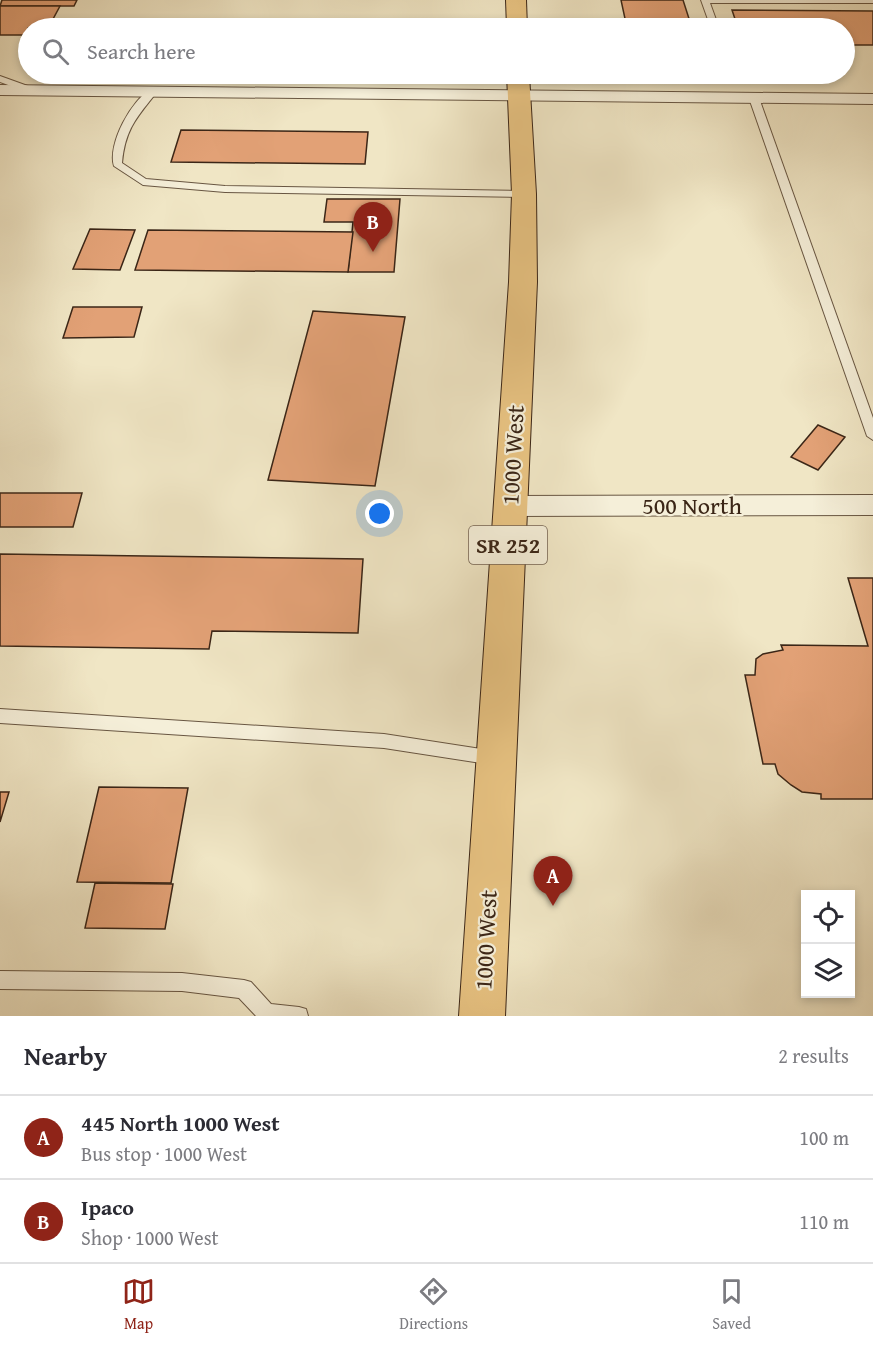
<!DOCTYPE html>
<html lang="en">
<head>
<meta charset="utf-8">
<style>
	body { margin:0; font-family:"Gentium Book Plus",serif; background:#f7f7f7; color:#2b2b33 }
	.controls { position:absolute; right:18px; bottom:18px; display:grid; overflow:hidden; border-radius:0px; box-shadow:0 3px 9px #0003 }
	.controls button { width:54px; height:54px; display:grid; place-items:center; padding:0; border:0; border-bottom:2px solid #e1e1e2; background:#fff; color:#2b2b33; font:30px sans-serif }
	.you { position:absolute; left:380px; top:514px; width:21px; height:21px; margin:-15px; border:4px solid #fff; border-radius:50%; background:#1a73e8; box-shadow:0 0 0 9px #1a73e833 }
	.badge { display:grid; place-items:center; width:39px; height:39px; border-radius:50%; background:#8f2418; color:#fff; font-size:20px; font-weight:700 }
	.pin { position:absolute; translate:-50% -50px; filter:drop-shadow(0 2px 3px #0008) }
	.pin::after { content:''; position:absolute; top:32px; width:21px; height:18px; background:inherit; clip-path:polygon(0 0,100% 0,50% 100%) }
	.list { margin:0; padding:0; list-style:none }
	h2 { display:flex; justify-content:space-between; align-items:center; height:78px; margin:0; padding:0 24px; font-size:26px }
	h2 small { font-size:20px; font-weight:400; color:#7c7c81 }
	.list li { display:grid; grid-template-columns:39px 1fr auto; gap:18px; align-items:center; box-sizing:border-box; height:84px; padding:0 24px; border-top:2px solid #e1e1e2 }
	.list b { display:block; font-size:22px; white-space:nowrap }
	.list p { margin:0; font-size:20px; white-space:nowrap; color:#7c7c81 }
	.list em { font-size:20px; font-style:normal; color:#7c7c81 }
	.icon { flex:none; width:33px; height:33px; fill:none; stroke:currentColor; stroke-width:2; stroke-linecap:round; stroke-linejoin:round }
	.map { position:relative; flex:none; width:873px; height:1016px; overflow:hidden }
	.search { position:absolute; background:#fff; box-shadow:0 3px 9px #0003; left:18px; right:18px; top:18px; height:66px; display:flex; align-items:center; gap:15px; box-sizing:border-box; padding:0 21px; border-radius:33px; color:#7c7c81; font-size:22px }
	.sheet { height:246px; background:#fff }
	nav { display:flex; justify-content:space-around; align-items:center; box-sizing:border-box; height:84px; border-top:2px solid #e1e1e2; background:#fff; font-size:16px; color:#7c7c81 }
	nav a { display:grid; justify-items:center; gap:3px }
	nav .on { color:#8f2418 }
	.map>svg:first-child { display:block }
	.building { fill:#e2a176; stroke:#3b2617; stroke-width:1.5 }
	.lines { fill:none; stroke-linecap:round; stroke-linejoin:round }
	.lane-casing { stroke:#685642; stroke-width:2 }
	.street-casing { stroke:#685642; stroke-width:2 }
	.primary-casing { stroke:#3b2617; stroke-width:2 }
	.lane { fill:#f5efd9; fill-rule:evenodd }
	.street { fill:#f5efd9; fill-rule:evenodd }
	.primary { fill:#e8c382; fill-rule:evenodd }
	.labels { text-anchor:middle; stroke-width:4.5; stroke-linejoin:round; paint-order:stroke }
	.shield { fill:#f5efd9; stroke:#736251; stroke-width:1.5 }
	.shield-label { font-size:22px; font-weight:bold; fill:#3b2617 }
	.street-label { font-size:24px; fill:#3b2617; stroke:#f5efd9 }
</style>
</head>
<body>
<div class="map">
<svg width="873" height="1016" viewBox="0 0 873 1016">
	<rect width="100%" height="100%" fill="#f0e6c5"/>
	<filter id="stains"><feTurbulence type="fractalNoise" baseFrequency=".00333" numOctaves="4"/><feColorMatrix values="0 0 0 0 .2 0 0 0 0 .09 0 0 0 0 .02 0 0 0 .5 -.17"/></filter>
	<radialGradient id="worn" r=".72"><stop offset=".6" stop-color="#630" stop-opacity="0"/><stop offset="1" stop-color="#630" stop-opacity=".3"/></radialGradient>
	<g class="building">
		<path d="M2 0H77L74 6H0Z"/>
		<path d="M621 0H683L692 28H627Z"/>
		<path d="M0 6H60L52 21H67L63 28H28V35H0Z"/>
		<path d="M732 10 873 11V45H844V28H738Z"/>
		<path d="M181 130 368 132 365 164 171 162Z"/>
		<path d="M327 199H400L394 272H348L353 222H324Z"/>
		<path d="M90 229 135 230 120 270 73 269Z"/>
		<path d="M148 230 353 232 348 272 135 270Z"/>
		<path d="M73 307H142L134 337 63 338Z"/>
		<path d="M313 311 405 317 375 486 268 480Z"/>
		<path d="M818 425 845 437 818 470 791 457Z"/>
		<path d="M0 493H82L73 527H0Z"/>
		<path d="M0 554 363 559 358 633 212 631 209 649 0 646Z"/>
		<path d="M848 578H873V799H821V794L802 792 791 785 778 774 775 764H763L745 675H755L756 659 763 654 783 650 781 645 868 646Z"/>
		<path d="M99 787 188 788 171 883 77 882Z"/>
		<path d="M0 792H9L0 822Z"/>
		<path d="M95 883 173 884 165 929 85 928Z"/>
	</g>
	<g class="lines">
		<defs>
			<g id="lane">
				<path d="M701 0H873V3H710L719 28H711Z"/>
				<path d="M0 76 36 89 38 91 33 94 0 82Z"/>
				<path d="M152 89 157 92C137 117 125 129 122 163L146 179 225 186 524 191 529 194 524 197 225 192 143 185 114 166C107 145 132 98 152 89Z"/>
				<path d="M754 95 759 98 873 418V440L867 436 749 98Z"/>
				<path d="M0 709 384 734 494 751 500 753 502 758 500 763 494 765 384 748 0 723Z"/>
				<path d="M0 971 182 973 244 980 251 982 271 1004 299 1007 306 1009 308 1016H256L239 998 182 991 0 989Z"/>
			</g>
			<g id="street">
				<path d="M0 85 873 94V104L0 95Z"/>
				<path d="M873 495V515L510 516 500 513 497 506 500 499 510 496Z"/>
			</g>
			<g id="primary">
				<path d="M506 0H526L527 28H507Z"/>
				<path d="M507 74H529L536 194 537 282 505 1016H459L509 282 512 194Z"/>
			</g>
		</defs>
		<use href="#lane" class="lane-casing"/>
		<use href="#street" class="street-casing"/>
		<use href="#primary" class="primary-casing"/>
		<use href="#lane" class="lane"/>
		<use href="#street" class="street"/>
		<use href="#primary" class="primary"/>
	</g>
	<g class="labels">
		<rect class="shield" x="469" y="526" width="78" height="38" rx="4.5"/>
		<g class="shield-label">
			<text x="508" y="553">SR 252</text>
		</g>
		<g class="street-label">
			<text transform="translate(513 455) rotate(-87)" y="8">1000 West</text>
			<text x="692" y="514">500 North</text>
			<text transform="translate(486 940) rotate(-87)" y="8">1000 West</text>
		</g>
	</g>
	<rect width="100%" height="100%" filter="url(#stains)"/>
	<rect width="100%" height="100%" fill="url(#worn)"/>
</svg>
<div class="controls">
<button><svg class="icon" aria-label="locate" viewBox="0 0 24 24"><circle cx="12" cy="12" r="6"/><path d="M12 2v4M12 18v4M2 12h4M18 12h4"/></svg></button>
<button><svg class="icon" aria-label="layers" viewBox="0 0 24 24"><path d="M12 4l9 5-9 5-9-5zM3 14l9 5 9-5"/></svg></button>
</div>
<div class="you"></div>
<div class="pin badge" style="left:553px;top:906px">A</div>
<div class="pin badge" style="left:373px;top:252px">B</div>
<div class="search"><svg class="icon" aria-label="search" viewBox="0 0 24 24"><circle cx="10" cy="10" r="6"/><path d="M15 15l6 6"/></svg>Search here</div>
</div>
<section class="sheet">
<h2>Nearby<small>2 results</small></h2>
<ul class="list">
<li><span class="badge">A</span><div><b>445 North 1000 West</b><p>Bus stop · 1000 West</p></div><em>100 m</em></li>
<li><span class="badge">B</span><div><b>Ipaco</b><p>Shop · 1000 West</p></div><em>110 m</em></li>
</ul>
</section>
<nav>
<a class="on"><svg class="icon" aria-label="map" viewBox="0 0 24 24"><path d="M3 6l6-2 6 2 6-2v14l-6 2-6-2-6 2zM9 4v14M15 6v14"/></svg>Map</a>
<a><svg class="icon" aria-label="directions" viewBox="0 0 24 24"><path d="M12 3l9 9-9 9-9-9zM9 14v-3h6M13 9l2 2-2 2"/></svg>Directions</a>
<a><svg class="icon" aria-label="saved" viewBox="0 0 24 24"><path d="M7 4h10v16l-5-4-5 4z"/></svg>Saved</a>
</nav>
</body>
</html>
